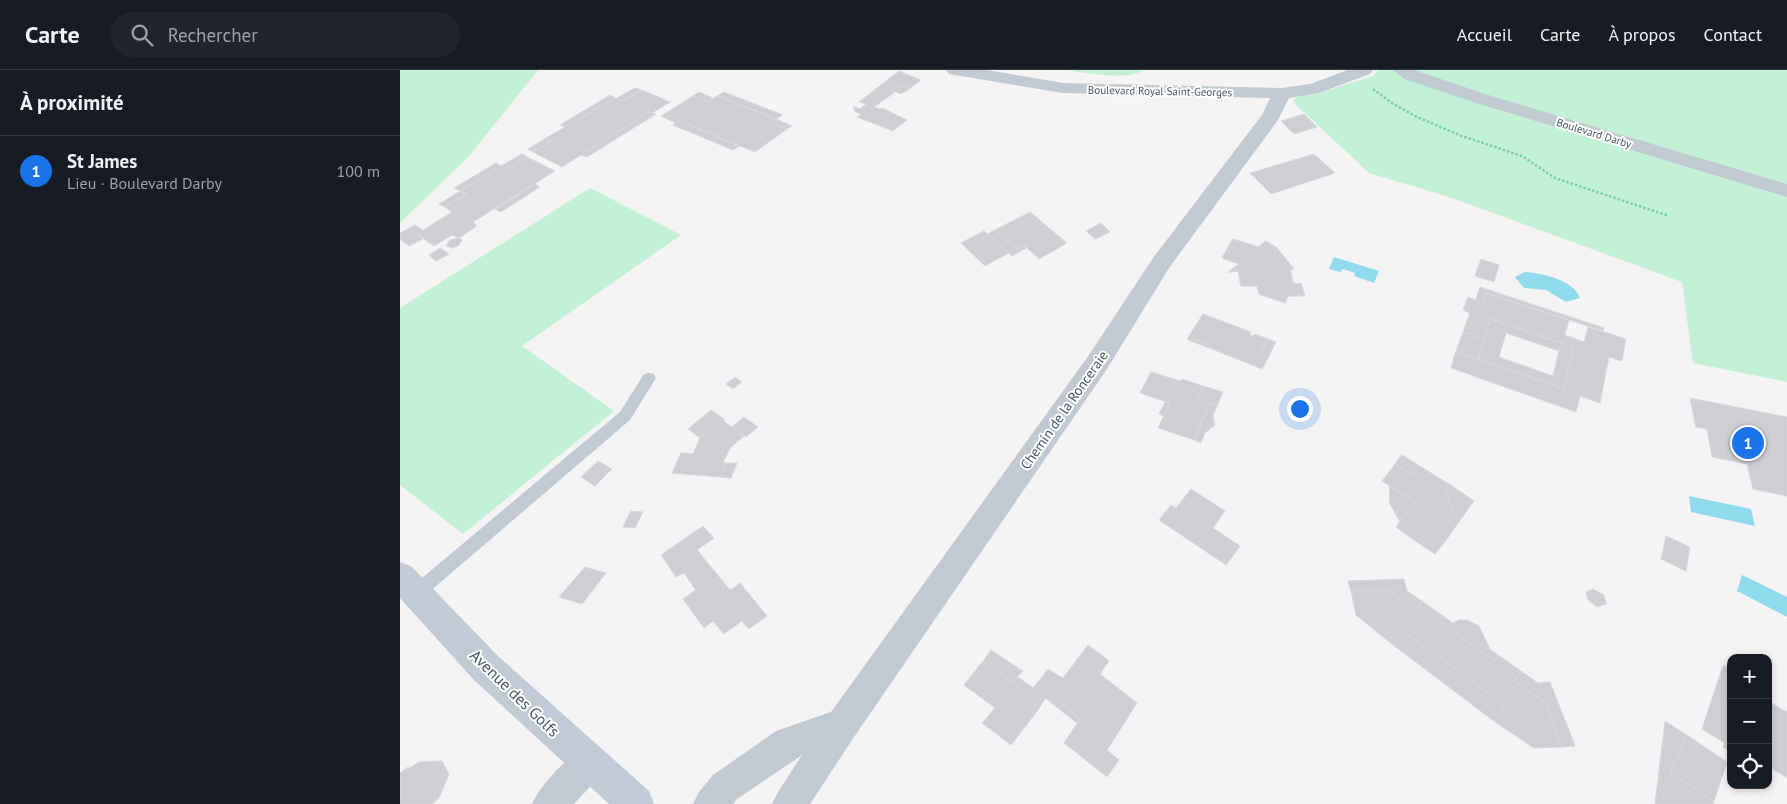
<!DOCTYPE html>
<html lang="fr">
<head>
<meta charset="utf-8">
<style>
	body { margin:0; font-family:"PT Sans",sans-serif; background:#20242c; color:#f1f3f6 }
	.controls { position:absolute; right:15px; bottom:15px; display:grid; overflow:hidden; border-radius:10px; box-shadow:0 2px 8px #0003 }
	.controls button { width:45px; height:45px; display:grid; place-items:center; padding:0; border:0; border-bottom:1px solid #363941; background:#171b24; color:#f1f3f6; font:25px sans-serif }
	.you { position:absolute; left:899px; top:338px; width:18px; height:18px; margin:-12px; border:4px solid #fff; border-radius:50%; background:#1a73e8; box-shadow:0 0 0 8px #1a73e833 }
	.badge { display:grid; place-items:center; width:32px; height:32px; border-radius:50%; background:#1a73e8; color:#fff; font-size:16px; font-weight:700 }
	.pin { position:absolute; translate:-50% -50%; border:2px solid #fff; box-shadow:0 1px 5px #0006 }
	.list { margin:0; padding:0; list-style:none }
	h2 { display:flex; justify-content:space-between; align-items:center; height:65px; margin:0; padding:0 20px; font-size:21px }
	h2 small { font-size:16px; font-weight:400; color:#9ea1a6 }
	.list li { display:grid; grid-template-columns:32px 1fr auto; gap:15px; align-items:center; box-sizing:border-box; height:70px; padding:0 20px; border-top:1px solid #363941 }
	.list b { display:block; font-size:19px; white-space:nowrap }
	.list p { margin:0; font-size:16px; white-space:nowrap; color:#9ea1a6 }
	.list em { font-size:16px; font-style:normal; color:#9ea1a6 }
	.icon { flex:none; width:28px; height:28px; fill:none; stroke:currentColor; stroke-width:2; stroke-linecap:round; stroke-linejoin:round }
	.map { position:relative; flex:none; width:1387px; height:734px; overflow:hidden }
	header { display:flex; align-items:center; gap:30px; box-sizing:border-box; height:70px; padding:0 25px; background:#171b24; border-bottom:1px solid #363941 }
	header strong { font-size:24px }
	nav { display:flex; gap:28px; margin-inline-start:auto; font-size:18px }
	.search { width:350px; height:45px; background:#20242c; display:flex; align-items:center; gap:12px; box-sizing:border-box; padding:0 18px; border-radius:28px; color:#9ea1a6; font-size:19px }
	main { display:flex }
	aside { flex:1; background:#171b24 }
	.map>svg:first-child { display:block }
	.green { fill:#c3f1d5 }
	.water { fill:#90daee }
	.building { fill:#cdcfd5; stroke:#d7d9de; fill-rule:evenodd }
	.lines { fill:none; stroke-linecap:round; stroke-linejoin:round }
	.path { stroke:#7ad0a6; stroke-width:2.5; stroke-dasharray:2.5 2; stroke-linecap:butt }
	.lane { fill:#c1cad2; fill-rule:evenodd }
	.street { fill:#c1cad2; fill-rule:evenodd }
	.secondary { fill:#c1cbd6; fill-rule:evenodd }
	.labels { text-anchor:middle; stroke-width:4; stroke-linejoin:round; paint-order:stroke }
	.far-street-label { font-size:11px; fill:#4a5661; stroke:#fff }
	.street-label { font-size:14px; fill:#4a5661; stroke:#fff }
	.near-street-label { font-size:16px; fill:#4a5661; stroke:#fff }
</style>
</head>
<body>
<header>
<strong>Carte</strong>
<div class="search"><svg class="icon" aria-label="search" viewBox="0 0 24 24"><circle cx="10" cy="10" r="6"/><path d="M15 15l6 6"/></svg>Rechercher</div>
<nav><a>Accueil</a><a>Carte</a><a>À propos</a><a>Contact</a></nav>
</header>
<main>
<aside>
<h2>À proximité<small></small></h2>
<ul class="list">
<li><span class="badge">1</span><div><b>St James</b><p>Lieu · Boulevard Darby</p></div><em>100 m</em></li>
</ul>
</aside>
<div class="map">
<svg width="1387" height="734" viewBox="0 0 1387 734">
	<rect width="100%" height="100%" fill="#f5f3f3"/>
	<g class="green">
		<path d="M0 0H138L69 86 0 153Z"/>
		<path d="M668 0H742C732 11 683 3 668 0Z"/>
		<path d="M978 0H1387V312L1293 293 1282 212 1049 127 969 103 893 32 898 25 916 24 973 6Z"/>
		<path d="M190 118 281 165 122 276 214 341 63 464 0 415V238Z"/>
	</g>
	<g class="water">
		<path d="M934 187 979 201 974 213 954 206 955 203 943 199 940 202 929 199Z"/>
		<path d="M1125 202C1142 203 1174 210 1180 228L1166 232 1146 220 1124 218 1115 207Z"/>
		<path d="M1289 426 1351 439 1355 456 1291 442Z"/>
		<path d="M1342 505 1387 527V547L1337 521Z"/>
	</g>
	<g class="building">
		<path d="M499 1 521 10 509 19 498 15 492 20 495 22 474 37 480 39 482 38 507 50 493 61 457 47 461 44 455 42 453 36 460 39 466 34 459 32Z"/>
		<path d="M498 15 509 19 501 24 492 20Z"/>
		<path d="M235 18 242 20 223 31 217 28Z"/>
		<path d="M242 20 270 32 252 43 249 42 162 97 133 82 152 71 146 68 215 28 223 31Z"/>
		<path d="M299 22 313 28 307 32 293 26Z"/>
		<path d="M324 22 383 45 376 49 317 26Z"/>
		<path d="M210 25 215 28 165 57 160 55Z"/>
		<path d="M293 26 307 32 317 26 376 49 371 53 387 59 355 82 279 51 276 53 261 46Z"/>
		<path d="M249 42 256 44 187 87 181 85Z"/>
		<path d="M904 44 917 57 894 64 881 51Z"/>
		<path d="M376 49 392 56 387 59 371 53Z"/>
		<path d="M279 51 339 76 333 80 273 55Z"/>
		<path d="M146 68 152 71 133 82 128 79Z"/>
		<path d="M122 84 127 87 107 99 101 96Z"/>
		<path d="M914 84 935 103 871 124 850 103Z"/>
		<path d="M127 87 155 101 73 152 77 156 59 168 52 165 34 176 17 164 52 142 45 137 67 124 60 121 101 96 107 99Z"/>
		<path d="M96 93 101 96 60 121 54 118Z"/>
		<path d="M135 114 140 117 101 142 95 139Z"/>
		<path d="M60 121 67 124 45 137 39 134Z"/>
		<path d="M630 142 667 173 639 189 624 175 617 179 595 160Z"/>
		<path d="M701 153 710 162 695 169 686 161Z"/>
		<path d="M15 155 23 160 17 164 23 169 9 176 0 169V163Z"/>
		<path d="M595 160 617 179 624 175 626 178 612 186 588 164Z"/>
		<path d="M584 161 609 183 585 196 561 173Z"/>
		<path d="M59 168 62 170 58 176 52 178 46 176 50 170Z"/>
		<path d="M833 169 858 177 866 171 877 178 894 199 890 200 897 226H888L885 233 859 224 857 216H841L838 201 828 202 839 194 822 188Z"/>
		<path d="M833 169 858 177 866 171 877 178 894 199 890 200 893 214 901 213 905 226H888L885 233 859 224 857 216H841L838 201 828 202 839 194 822 188Z"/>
		<path d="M40 178 49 184 36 191 29 185Z"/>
		<path d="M1081 189 1099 195 1094 212 1075 206Z"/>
		<path d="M1080 217 1204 258 1203 261 1086 223 1083 233 1076 230Z"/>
		<path d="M1086 223 1169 250 1165 265 1184 272 1188 257 1226 269 1222 291 1209 287 1200 333 1180 326 1176 342 1051 298 1056 281 1164 319 1173 277 1090 249 1084 269 1063 262 1070 243 1063 240 1068 227 1083 233Z"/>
		<path d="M803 244 851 262 850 265 853 266 855 264 868 269 860 285 868 288 862 299 812 279 814 277 793 268 791 271 787 269Z"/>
		<path d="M1090 249 1173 277 1164 319 1078 289ZM1106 263 1159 281 1153 306 1099 287Z"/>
		<path d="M1063 262 1084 269 1078 289 1056 281Z"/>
		<path d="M793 268 814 277 812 279 791 271Z"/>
		<path d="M868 269 876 272 868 288 860 285Z"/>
		<path d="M751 302 780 311 782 309 803 316 797 329 809 333 794 370 758 358 770 333 740 323Z"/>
		<path d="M335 307 342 312 333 319 326 314Z"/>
		<path d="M803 316 823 322 817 336 797 329Z"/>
		<path d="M1290 328 1387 347V426L1353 419 1347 394 1312 387 1307 359 1296 357Z"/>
		<path d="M765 332 770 333 764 346 759 344Z"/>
		<path d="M809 333 817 336 813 345 815 355 805 363 801 373 794 370Z"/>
		<path d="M311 340 325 350 300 368 288 359Z"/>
		<path d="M344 347 358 357 346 367 332 357Z"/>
		<path d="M322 350 344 366 331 377 323 392 326 393 320 407 272 403 281 383 293 384 300 368Z"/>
		<path d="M1002 385 1020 396 1014 406 995 394Z"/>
		<path d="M198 391 212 399 195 416 181 407Z"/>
		<path d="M326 393H337L331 408 320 407Z"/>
		<path d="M995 394 1014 406 1020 396 1052 416 1046 423 1053 444 1061 449 1044 473 1030 463 1021 475 996 457 1015 432 982 411Z"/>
		<path d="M989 416 1015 432 1000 452 990 434Z"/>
		<path d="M1052 416 1074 431 1061 449 1053 444 1046 423Z"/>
		<path d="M791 419 825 441 813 458 840 476 826 495 759 450 771 435 776 438Z"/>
		<path d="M231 441 243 442 235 458 223 457Z"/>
		<path d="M303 456 314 468 297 480 330 520 340 513 367 546 349 559 342 551 324 564 313 551 304 558 283 529 296 520 284 503 276 507 261 485Z"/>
		<path d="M1030 463 1044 473 1035 484 1021 475Z"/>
		<path d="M1266 466 1290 477 1286 501 1261 489Z"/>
		<path d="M185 497 206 503 182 534 159 527Z"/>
		<path d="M1004 509 1007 521 1022 531 1016 540 988 520 951 521 948 511Z"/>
		<path d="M1193 519 1204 525 1206 534 1197 537 1188 530 1186 522Z"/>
		<path d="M988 520 1016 540 1022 531 1043 546 1039 551 1095 591 1098 585 1121 601 1114 611 1146 633 1161 677 1134 678 1095 652 1105 636 998 557 988 571 956 545 951 521Z"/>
		<path d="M1043 546 1053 553 1059 550H1067L1079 556 1090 579 1098 585 1095 591 1039 551Z"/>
		<path d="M998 557 1105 636 1095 652 988 571Z"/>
		<path d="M688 575 709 591 700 604 737 633 707 680 719 690 707 707 664 673 680 649 662 634 659 639 643 626 631 641 635 644 611 675 582 653 595 638 564 615 583 591 612 612 618 607 633 618 648 599 663 608Z"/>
		<path d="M591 580 623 601 612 612 583 591Z"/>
		<path d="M1323 595 1331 599V682L1323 677 1325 673 1302 659Z"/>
		<path d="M1121 601 1138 613 1150 612 1175 676 1161 677 1146 633 1114 611Z"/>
		<path d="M643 626 646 628 635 644 631 641Z"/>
		<path d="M1368 631 1387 642V708L1368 696Z"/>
		<path d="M662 634 680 649 677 653 659 639Z"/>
		<path d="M1265 651 1287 665 1270 702 1314 731 1313 734H1255Z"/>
		<path d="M1287 665 1327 692 1314 731 1270 702Z"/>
		<path d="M42 691 49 704 39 728 32 734H0V703L8 697 9 699 19 692Z"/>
	</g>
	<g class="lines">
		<path class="path" d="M973 19 992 33 1015 46 1059 65 1122 86 1155 108 1269 146"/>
		<path class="lane" d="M249 303 254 304 256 308 230 350 22 528 16 530 10 528 8 523 10 518 220 342 244 304Z"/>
		<g class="street">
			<path d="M546 0H587L663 13 882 18 910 14 948 0H973L970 4 919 23 889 28 878 50 769 198 707 299 454 667 410 734H372L378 722 402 685 337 729 333 734H293L299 722 313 705 376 661 431 642 689 285 753 188 862 45 870 28 663 23 549 4Z"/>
			<path d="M993 0H1014L1088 25 1387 114V127L1076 33 1004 9Z"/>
			<path d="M189 676 201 681 206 693 201 705 174 734H132C141 714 169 684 189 676Z"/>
		</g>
		<path class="secondary" d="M0 492 11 496 98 586 249 721 254 734H209L74 610 0 528Z"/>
	</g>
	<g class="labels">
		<g class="far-street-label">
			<text transform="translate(760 21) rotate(1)" y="4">Boulevard Royal Saint-Georges</text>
			<text transform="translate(1194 63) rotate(17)" y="4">Boulevard Darby</text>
		</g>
		<g class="street-label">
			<text transform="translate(664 340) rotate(-55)" y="5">Chemin de la Ronceraie</text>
		</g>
		<g class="near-street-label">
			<text transform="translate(115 623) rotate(44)" y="6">Avenue des Golfs</text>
		</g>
	</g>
</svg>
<div class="controls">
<button>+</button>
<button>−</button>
<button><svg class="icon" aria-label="locate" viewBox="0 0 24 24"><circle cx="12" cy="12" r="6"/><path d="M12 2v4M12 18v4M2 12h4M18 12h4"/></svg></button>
</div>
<div class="you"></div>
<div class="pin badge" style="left:1348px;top:373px">1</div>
</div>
</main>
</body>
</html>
